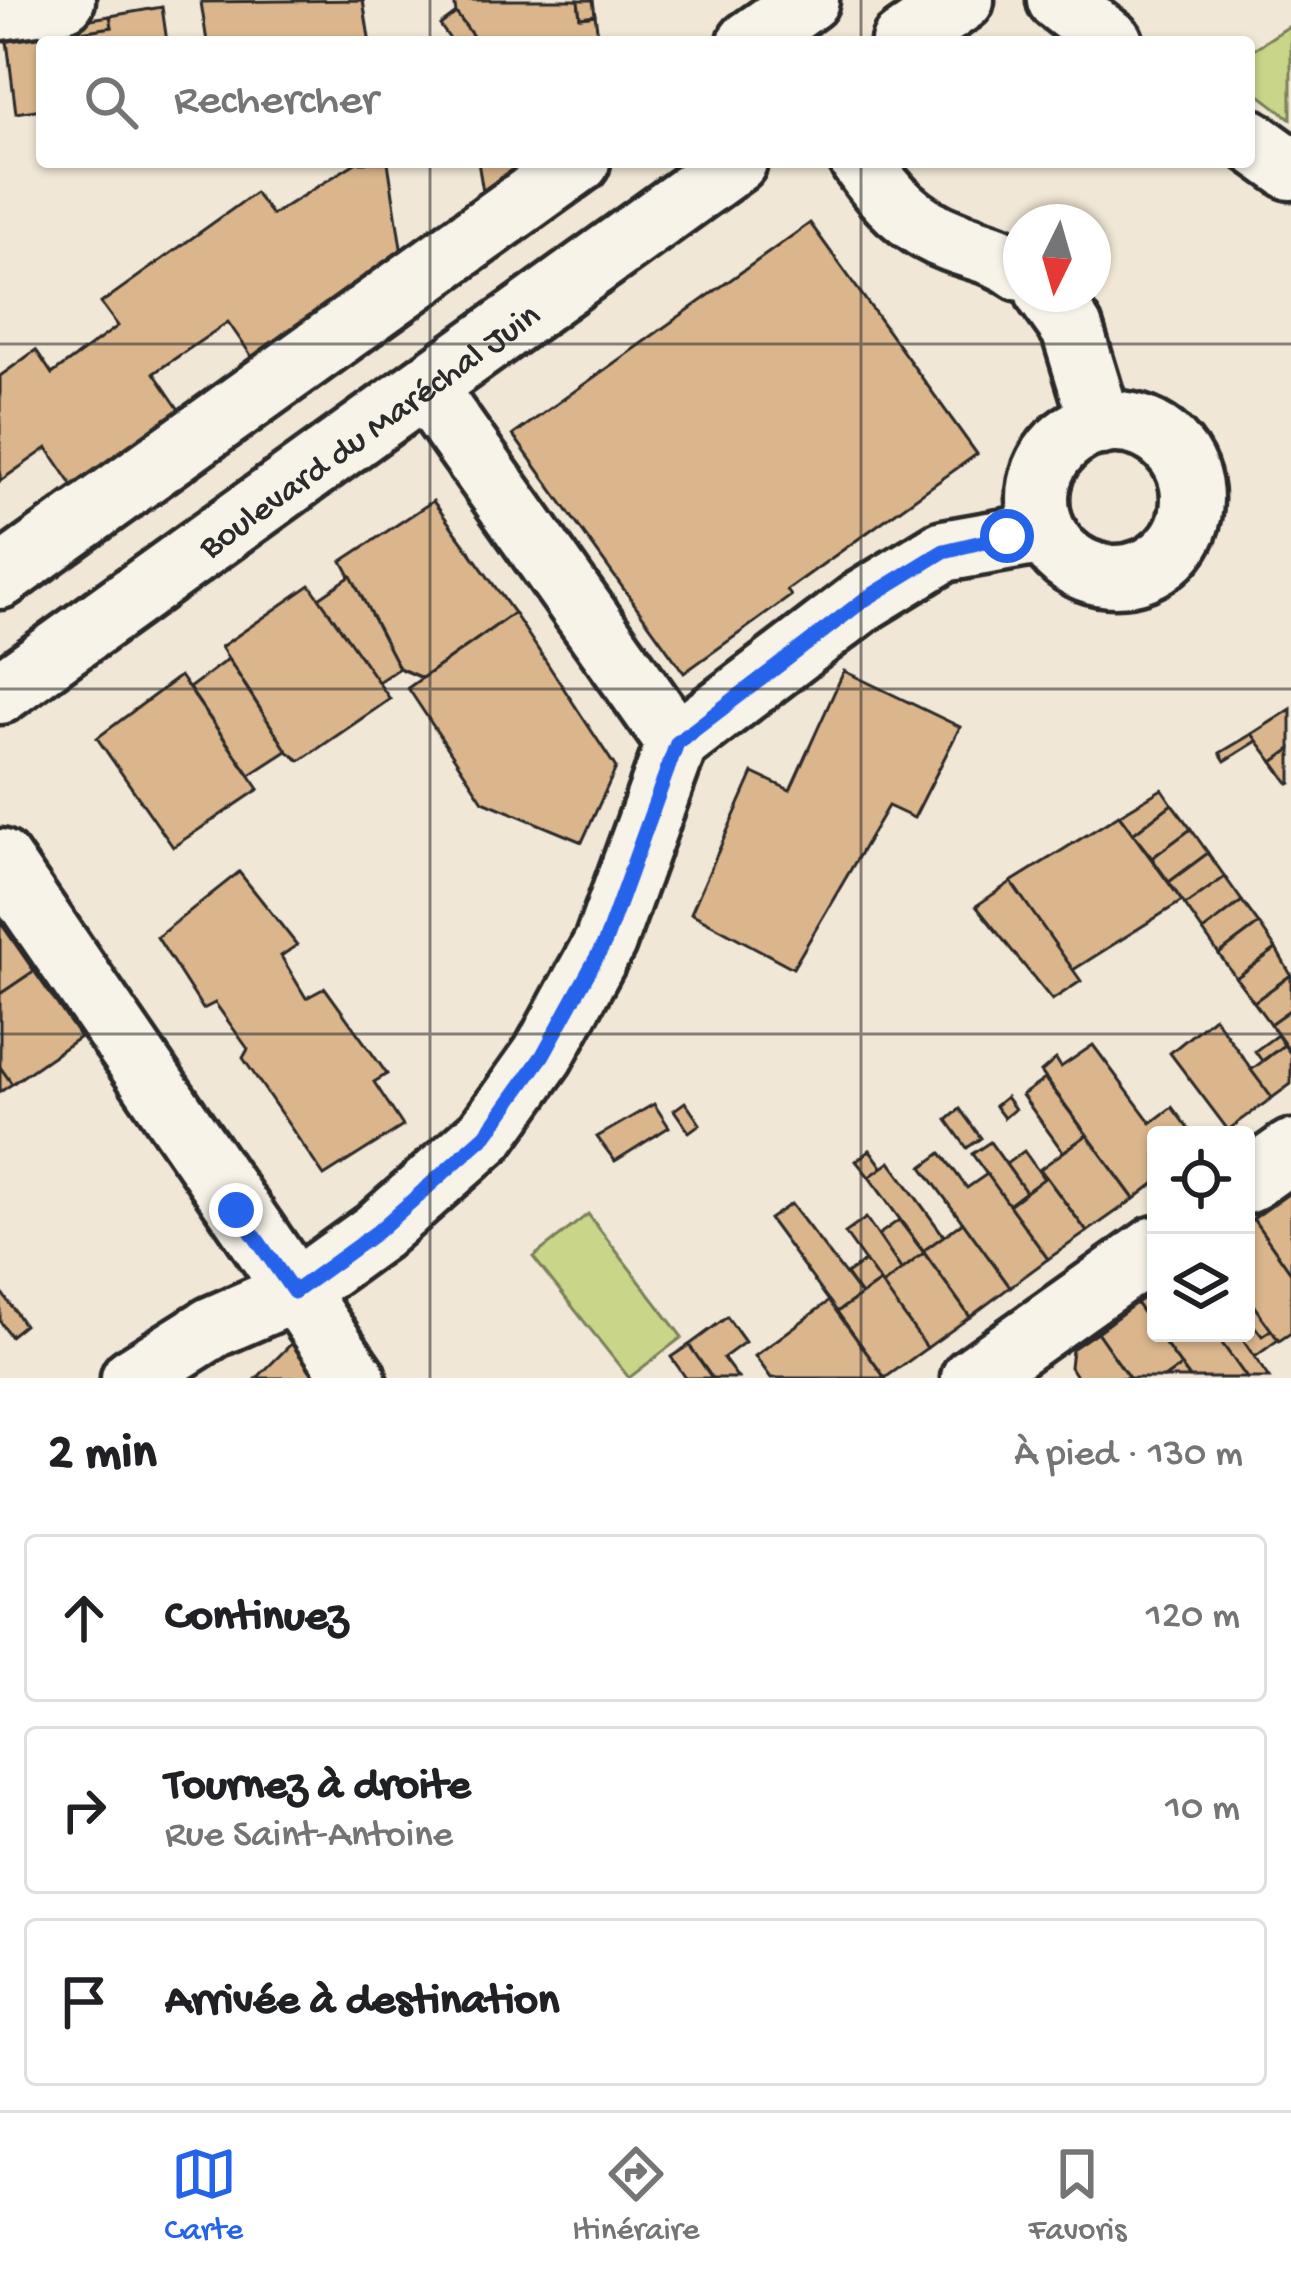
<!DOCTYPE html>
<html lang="fr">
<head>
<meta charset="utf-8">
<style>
	body { margin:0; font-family:"Gochi Hand",sans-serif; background:#f6f6f6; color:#202124 }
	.controls { position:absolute; right:36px; bottom:36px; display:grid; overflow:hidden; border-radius:12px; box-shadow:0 3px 9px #0004 }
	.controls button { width:108px; height:108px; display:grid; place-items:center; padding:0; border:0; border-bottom:3px solid #e0e0e0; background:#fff; color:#202124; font:60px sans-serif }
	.compass { position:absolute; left:1003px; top:204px; width:108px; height:108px; border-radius:50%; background:#fff; box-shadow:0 3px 9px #0004; rotate:185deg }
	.stop { position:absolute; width:36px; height:36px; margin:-27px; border:9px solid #2563eb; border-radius:50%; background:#fff }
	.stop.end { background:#2563eb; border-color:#fff; box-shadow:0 3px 12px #0008 }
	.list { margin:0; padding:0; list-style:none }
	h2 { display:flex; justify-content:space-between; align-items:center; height:156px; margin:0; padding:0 48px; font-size:51px }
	h2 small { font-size:39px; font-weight:400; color:#757577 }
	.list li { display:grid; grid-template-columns:78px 1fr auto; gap:36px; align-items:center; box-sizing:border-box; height:168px; margin:0 24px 24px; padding:0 24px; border:3px solid #e0e0e0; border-radius:12px }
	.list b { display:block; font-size:45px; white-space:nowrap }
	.list p { margin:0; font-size:39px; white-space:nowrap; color:#757577 }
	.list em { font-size:39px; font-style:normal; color:#757577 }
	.icon { flex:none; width:66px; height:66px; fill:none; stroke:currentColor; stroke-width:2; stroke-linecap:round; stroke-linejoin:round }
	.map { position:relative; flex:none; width:1291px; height:1378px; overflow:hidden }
	.search { position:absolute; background:#fff; box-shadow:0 3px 9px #0004; left:36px; right:36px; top:36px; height:132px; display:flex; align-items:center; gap:30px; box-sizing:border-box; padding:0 42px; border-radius:12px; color:#757577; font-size:45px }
	.sheet { height:732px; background:#fff }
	nav { display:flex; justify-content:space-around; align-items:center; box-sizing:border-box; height:168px; border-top:3px solid #e0e0e0; background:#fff; font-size:33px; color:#757577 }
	nav a { display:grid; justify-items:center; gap:6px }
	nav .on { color:#2563eb }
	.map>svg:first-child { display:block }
	.green { fill:#c9d588; stroke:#7a805a; stroke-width:3 }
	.building { fill:#dbb68c; stroke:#2b2b2b; stroke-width:3 }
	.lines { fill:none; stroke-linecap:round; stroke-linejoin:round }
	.minor-casing { stroke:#2b2b2b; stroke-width:69 }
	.minor { stroke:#f7f3e8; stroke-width:60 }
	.route { stroke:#2563eb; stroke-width:15 }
	.grid { fill:none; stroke:#2b2b2b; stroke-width:3; stroke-opacity:0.55 }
	.labels { text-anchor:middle; stroke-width:9; stroke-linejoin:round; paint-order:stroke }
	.street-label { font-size:36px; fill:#2b2b2b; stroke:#f7f3e8 }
</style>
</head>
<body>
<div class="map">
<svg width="1291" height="1378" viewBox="0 0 1291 1378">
	<rect width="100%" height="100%" fill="#f1e7d6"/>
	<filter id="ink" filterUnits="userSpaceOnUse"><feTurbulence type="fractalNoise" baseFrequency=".00833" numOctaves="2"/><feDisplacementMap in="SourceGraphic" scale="24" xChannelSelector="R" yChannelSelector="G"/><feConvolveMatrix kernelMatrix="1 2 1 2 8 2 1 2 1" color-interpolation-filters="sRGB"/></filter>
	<g filter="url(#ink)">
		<g class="green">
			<path d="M1291 25V119L1249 87V52Z"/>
			<path d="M588 1214 682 1337 629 1378 533 1257Z"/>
		</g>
		<g class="building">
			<path d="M363 0 369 38 363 42H207L201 2Z"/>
			<path d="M454 0H578L580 17 595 15 599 42H477L456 13Z"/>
			<path d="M578 0H593L595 15 580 17Z"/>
			<path d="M162 7 167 42H42V109L16 113 6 33 58 24 60 35 112 27 110 16Z"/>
			<path d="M456 13 477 42H452L440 25Z"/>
			<path d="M110 16 112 27 60 35 58 24Z"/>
			<path d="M357 162H388L403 261 257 364 228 322 154 373 182 414 75 489 47 448 0 481V376L36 350 52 374 118 326 101 303 255 193 272 215Z"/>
			<path d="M478 162H544L485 204Z"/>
			<path d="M810 223 977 454 787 590 791 596 684 673 513 435Z"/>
			<path d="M433 501 514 613 422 678 399 668 342 561Z"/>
			<path d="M351 576 399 668 378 682 319 598Z"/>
			<path d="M310 585 390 699 300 761 287 751 221 647Z"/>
			<path d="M514 613 616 768 582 842 483 801 408 688Z"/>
			<path d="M228 659 287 751 250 775 189 688Z"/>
			<path d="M844 671 960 727 914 818 888 806 793 968 691 913 753 773 790 790Z"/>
			<path d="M180 676 259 789 173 847 97 738Z"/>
			<path d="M1291 709V749L1273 762 1252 734Z"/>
			<path d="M1252 734 1257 741 1225 761 1220 753Z"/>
			<path d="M1291 749V783L1289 784 1273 762Z"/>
			<path d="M1162 789 1172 804 1133 834 1119 815Z"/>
			<path d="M1172 804 1191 829 1152 858 1133 834Z"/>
			<path d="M1119 815 1182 901 1073 970 1011 882Z"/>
			<path d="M1191 829 1208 853 1169 882 1152 858Z"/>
			<path d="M1208 853 1225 877 1185 905 1169 882Z"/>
			<path d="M239 872 297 945 281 956 306 998 325 988 387 1074 374 1082 403 1126 324 1176 243 1058 248 1049 215 1003 203 1009 157 937Z"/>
			<path d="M1225 877 1242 901 1203 931 1185 905Z"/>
			<path d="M1011 882 1081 981 1052 1000 976 906Z"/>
			<path d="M1242 901 1259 924 1219 954 1203 931Z"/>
			<path d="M0 922 34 971 0 994Z"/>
			<path d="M1259 924 1276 949 1236 978 1219 954Z"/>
			<path d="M1276 949 1291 975 1254 1002 1236 978Z"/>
			<path d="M34 971 80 1037 12 1084 0 1067V994Z"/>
			<path d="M1291 975V1009L1270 1024 1254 1002Z"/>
			<path d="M1291 1009V1047L1288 1049 1270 1024Z"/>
			<path d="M1214 1017 1272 1098 1228 1130 1170 1053Z"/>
			<path d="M1277 1035 1284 1045 1262 1061 1255 1051Z"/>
			<path d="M1093 1045 1151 1123 1172 1107 1193 1135H1156V1182L1134 1199 1041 1072 1056 1059 1061 1067Z"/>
			<path d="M1284 1045 1291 1054V1084L1272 1098 1251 1070Z"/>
			<path d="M0 1067 12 1084 0 1092Z"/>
			<path d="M1045 1079 1087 1135 1063 1152 1022 1095Z"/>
			<path d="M1006 1097 1015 1109 1004 1118 995 1106Z"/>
			<path d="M685 1102 700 1124 689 1132 674 1110Z"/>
			<path d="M654 1104 669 1127 615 1161 597 1137Z"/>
			<path d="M960 1109 981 1138 967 1148 947 1120Z"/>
			<path d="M1087 1135 1134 1199 1087 1232 1040 1169Z"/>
			<path d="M990 1142 1026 1192 1009 1205 972 1154Z"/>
			<path d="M870 1150 883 1168 869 1177 856 1161Z"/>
			<path d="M1024 1151 1044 1179 1026 1192 1006 1164Z"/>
			<path d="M941 1153 967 1188 987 1174 1048 1259 1010 1287 922 1167Z"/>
			<path d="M890 1162 944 1236 923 1251 869 1177Z"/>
			<path d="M1046 1177 1087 1232 1048 1259 1009 1205Z"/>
			<path d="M1291 1192V1273L1253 1219Z"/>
			<path d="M791 1204 861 1295 837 1312 769 1219Z"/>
			<path d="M866 1218 902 1270 882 1285 845 1233Z"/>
			<path d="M1253 1219 1291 1273V1333L1279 1341 1246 1295V1224Z"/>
			<path d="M899 1220 924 1253 902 1270 878 1235Z"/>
			<path d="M963 1222 1010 1287 970 1317 923 1251Z"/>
			<path d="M924 1253 970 1317 927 1348 882 1285Z"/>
			<path d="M865 1261 880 1282 861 1295 846 1274Z"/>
			<path d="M880 1282 927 1348 885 1378 837 1312Z"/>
			<path d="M1156 1289V1331L1136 1303Z"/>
			<path d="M0 1290 24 1325 10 1336 0 1321Z"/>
			<path d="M1246 1295 1271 1330 1262 1336 1246 1319Z"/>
			<path d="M829 1301 885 1378H771L755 1356Z"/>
			<path d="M1136 1303 1181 1366 1164 1378H1129L1097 1332Z"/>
			<path d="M727 1317 745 1342 723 1358 738 1378H712L689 1345Z"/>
			<path d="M1248 1318 1262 1336 1271 1330 1278 1340 1255 1357 1238 1333H1246Z"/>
			<path d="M1097 1332 1129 1378H1077L1070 1367 1072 1349Z"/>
			<path d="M1157 1333H1215L1247 1378H1190Z"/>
			<path d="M1227 1333H1238L1269 1378H1247L1219 1339Z"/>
			<path d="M294 1341 318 1378H257Z"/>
			<path d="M689 1345 712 1378H686L671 1357Z"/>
			<path d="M1181 1366 1190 1378H1164Z"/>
		</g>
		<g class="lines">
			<defs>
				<g id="minor">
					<path d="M1058 0 1112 42"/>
					<path d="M0 9 64 0"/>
					<path d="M749 42 808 0"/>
					<path d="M902 42 963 0"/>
					<path d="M1249 139 1291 169"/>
					<path d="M861 162C886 198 910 225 952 241 978 251 998 253 1021 270"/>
					<path d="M1047 294 1072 329 1101 424"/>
					<circle cx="1115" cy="499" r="77"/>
					<path d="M0 578 579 162"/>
					<path id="s1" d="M0 693 736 162"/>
					<path d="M677 743 864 600 944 551 1045 533"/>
					<path d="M0 860 355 1378"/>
					<path d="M1246 1183 1291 1151"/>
					<path d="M132 1378 213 1327 294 1292 377 1232 486 1135 543 1055 605 942 677 743 425 387"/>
					<path d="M972 1378 1156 1247"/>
				</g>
			</defs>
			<use href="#minor" class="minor-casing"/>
			<use href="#minor" class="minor"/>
		</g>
	</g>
	<g class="lines" filter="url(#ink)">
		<path class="route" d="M236 1210 294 1292 377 1232 486 1135 543 1055 605 942 677 743 864 600 944 551 1007 536"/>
	</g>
	<path class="grid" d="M430 0V42M861 0V42M430 162V1378M861 162V1378M0 344H1291M0 689H1291M0 1034H1291"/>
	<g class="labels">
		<g class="street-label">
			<text dy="13" stroke="none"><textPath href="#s1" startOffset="453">Boulevard du Maréchal Juin</textPath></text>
		</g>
	</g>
</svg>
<div class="controls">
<button><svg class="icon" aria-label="locate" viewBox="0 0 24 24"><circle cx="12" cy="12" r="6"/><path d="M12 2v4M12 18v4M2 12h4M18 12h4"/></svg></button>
<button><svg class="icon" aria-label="layers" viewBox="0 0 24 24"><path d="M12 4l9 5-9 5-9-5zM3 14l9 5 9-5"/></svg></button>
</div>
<svg class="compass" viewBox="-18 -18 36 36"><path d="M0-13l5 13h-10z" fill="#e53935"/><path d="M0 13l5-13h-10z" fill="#757577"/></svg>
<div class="stop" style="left:1007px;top:536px"></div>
<div class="stop end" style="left:236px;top:1210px"></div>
<div class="search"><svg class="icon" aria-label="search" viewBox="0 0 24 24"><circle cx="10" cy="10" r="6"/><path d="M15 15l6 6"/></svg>Rechercher</div>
</div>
<section class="sheet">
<h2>2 min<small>À pied · 130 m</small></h2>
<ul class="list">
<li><svg class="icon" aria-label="ahead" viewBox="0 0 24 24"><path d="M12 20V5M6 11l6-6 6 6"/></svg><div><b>Continuez</b></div><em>120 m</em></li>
<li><svg class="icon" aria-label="right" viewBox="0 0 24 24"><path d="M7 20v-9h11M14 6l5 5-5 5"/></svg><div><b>Tournez à droite</b><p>Rue Saint-Antoine</p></div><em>10 m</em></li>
<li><svg class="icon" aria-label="arrive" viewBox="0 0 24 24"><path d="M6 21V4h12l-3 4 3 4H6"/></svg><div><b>Arrivée à destination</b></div></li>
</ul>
</section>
<nav>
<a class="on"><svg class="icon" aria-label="map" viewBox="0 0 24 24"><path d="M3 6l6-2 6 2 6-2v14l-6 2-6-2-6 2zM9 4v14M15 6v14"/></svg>Carte</a>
<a><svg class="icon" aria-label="directions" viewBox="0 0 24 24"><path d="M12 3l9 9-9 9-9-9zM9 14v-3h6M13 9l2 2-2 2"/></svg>Itinéraire</a>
<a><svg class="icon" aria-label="saved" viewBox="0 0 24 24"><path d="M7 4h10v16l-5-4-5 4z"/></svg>Favoris</a>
</nav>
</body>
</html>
